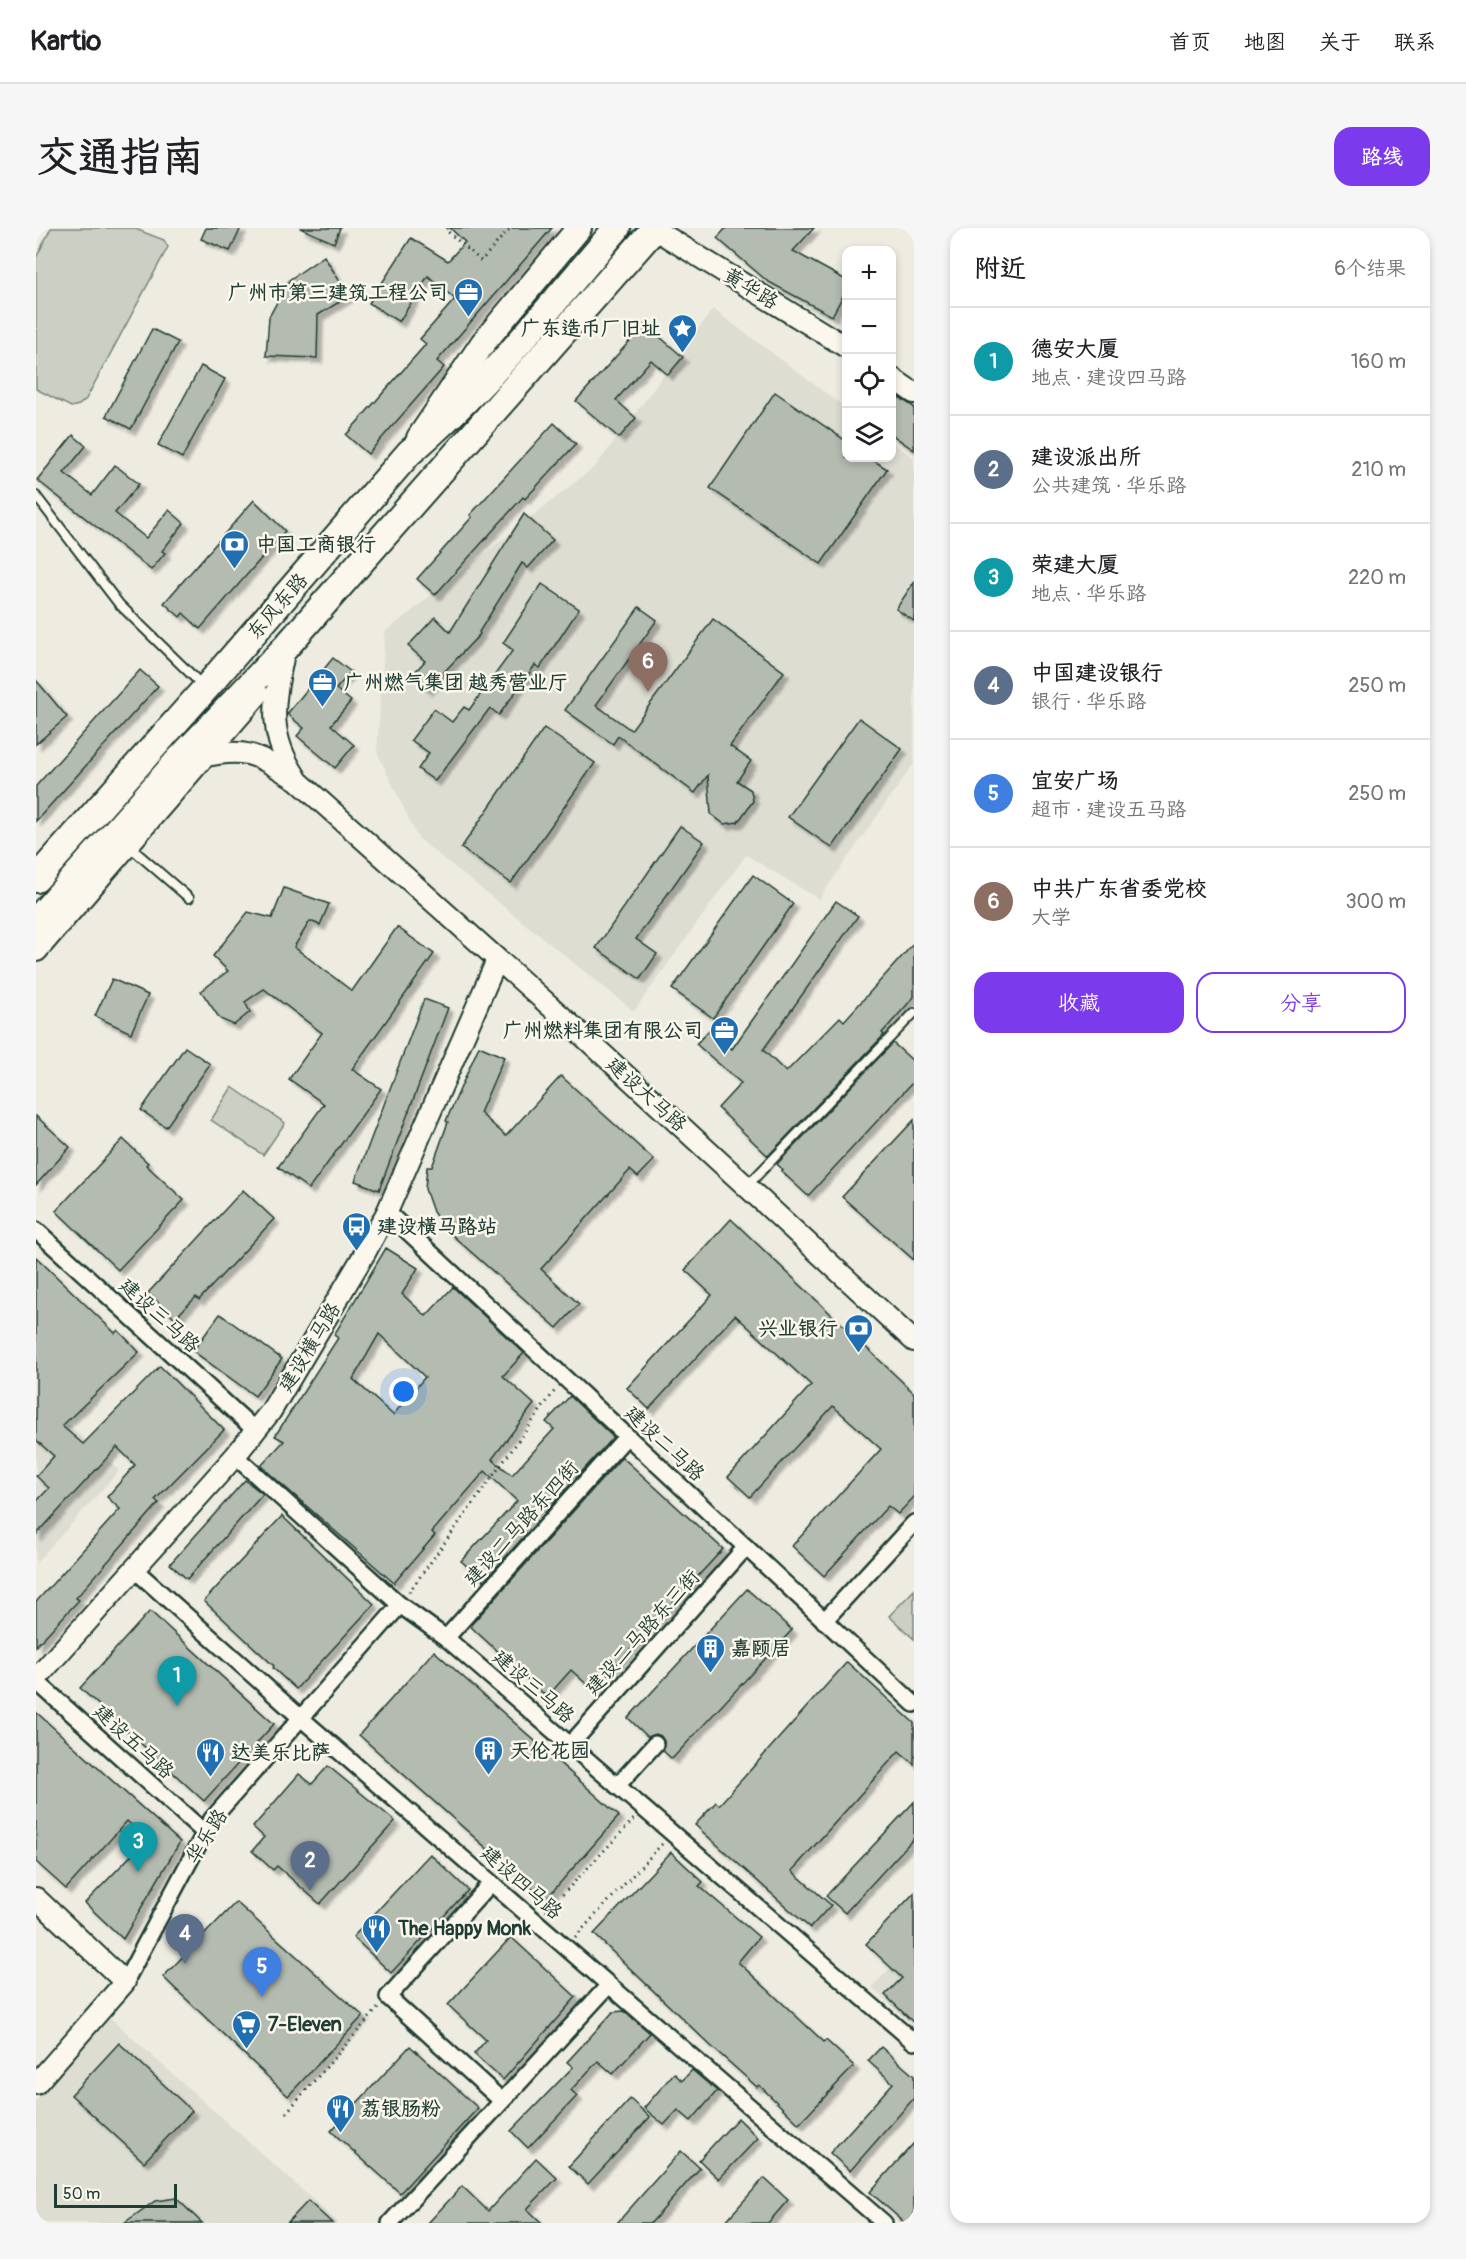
<!DOCTYPE html>
<html lang="zh">
<head>
<meta charset="utf-8">
<style>
	body { margin:0; font-family:Pangolin,"LXGW WenKai TC",sans-serif; background:#f6f6f6; color:#202124 }
	.controls { position:absolute; right:18px; top:18px; display:grid; overflow:hidden; border-radius:12px; box-shadow:0 3px 9px #0003 }
	.controls button { width:54px; height:54px; display:grid; place-items:center; padding:0; border:0; border-bottom:2px solid #e0e0e0; background:#fff; color:#202124; font:30px sans-serif }
	.scale { position:absolute; left:18px; bottom:15px; width:123px; box-sizing:border-box; padding-left:6px; border:3px solid #1f3d34; border-top:0; font-size:16px; line-height:21px; white-space:nowrap; color:#1f3d34; -webkit-text-stroke:4px #fbf7ec; paint-order:stroke }
	.you { position:absolute; left:368px; top:1164px; width:21px; height:21px; margin:-15px; border:4px solid #fff; border-radius:50%; background:#1a73e8; box-shadow:0 0 0 9px #1a73e833 }
	.badge { display:grid; place-items:center; width:39px; height:39px; border-radius:50%; background:#7c3aed; color:#fff; font-size:20px; font-weight:700 }
	.pin { position:absolute; translate:-50% -50px; filter:drop-shadow(0 2px 3px #0008) }
	.pin::after { content:''; position:absolute; top:32px; width:21px; height:18px; background:inherit; clip-path:polygon(0 0,100% 0,50% 100%) }
	.list { margin:0; padding:0; list-style:none }
	h2 { display:flex; justify-content:space-between; align-items:center; height:78px; margin:0; padding:0 24px; font-size:26px }
	h2 small { font-size:20px; font-weight:400; color:#757577 }
	.list li { display:grid; grid-template-columns:39px 1fr auto; gap:18px; align-items:center; box-sizing:border-box; height:108px; padding:0 24px; border-top:2px solid #e0e0e0 }
	.list b { display:block; font-size:22px; white-space:nowrap }
	.list p { margin:0; font-size:20px; white-space:nowrap; color:#757577 }
	.list em { font-size:20px; font-style:normal; color:#757577 }
	.actions { display:flex; gap:12px; padding:18px 24px }
	.actions a { flex:1; padding:14px 0; border:2px solid #7c3aed; border-radius:18px; text-align:center; font-size:21px; color:#7c3aed }
	.actions .main { background:#7c3aed; color:#fff }
	.icon { flex:none; width:33px; height:33px; fill:none; stroke:currentColor; stroke-width:2; stroke-linecap:round; stroke-linejoin:round }
	.map { position:relative; flex:none; width:878px; height:1995px; overflow:hidden; border-radius:18px }
	header { display:flex; align-items:center; gap:36px; box-sizing:border-box; height:84px; padding:0 30px; background:#fff; border-bottom:2px solid #e0e0e0 }
	header strong { font-size:28px }
	nav { display:flex; gap:33px; margin-inline-start:auto; font-size:21px }
	.intro { display:flex; align-items:center; justify-content:space-between; box-sizing:border-box; height:144px; padding:0 36px }
	h1 { margin:0; font-size:42px }
	.button { padding:15px 27px; border-radius:18px; background:#7c3aed; color:#fff; font-size:21px; font-weight:700 }
	main { display:flex; gap:36px; padding:0 36px }
	aside { flex:1; background:#fff; border-radius:18px; box-shadow:0 3px 9px #0003 }
	.map>svg:first-child { display:block }
	.built { fill:#ddddd2 }
	.green { fill:#cbcfc4; stroke:#75867c; stroke-width:1.5 }
	.building { fill:#b4bbb0; stroke:#1f3d34; stroke-width:1.5; fill-rule:evenodd; filter:url(#shadow) }
	.lines { fill:none; stroke-linecap:round; stroke-linejoin:round }
	.service-casing { stroke:#1f3d34; stroke-width:12 }
	.minor-casing { stroke:#1f3d34; stroke-width:20 }
	.tertiary-casing { stroke:#1f3d34; stroke-width:24 }
	.primary-casing { stroke:#1f3d34; stroke-width:28 }
	.trunk-casing { stroke:#1f3d34; stroke-width:30 }
	.path { stroke:#1f3d34; stroke-width:3; stroke-dasharray:1.5 4.5; stroke-linecap:butt }
	.service { stroke:#fbf7ec; stroke-width:8 }
	.minor { stroke:#fbf7ec; stroke-width:15 }
	.tertiary { stroke:#fbf7ec; stroke-width:20 }
	.primary { stroke:#fbf7ec; stroke-width:24 }
	.trunk { stroke:#fbf7ec; stroke-width:26 }
	.labels { text-anchor:middle; stroke-width:5; stroke-linejoin:round; paint-order:stroke }
	.street-label { font-size:20px; fill:#1f3d34; stroke:#fbf7ec }
	.poi-label { font-size:20px; font-weight:bold; fill:#1f3d34; stroke:#fbf7ec; text-anchor:start }
</style>
</head>
<body>
<header>
<strong>Kartio</strong>
<nav><a>首页</a><a>地图</a><a>关于</a><a>联系</a></nav>
</header>
<div class="intro"><h1>交通指南</h1><a class="button">路线</a></div>
<main>
<div class="map">
<svg width="878" height="1995" viewBox="0 0 878 1995">
	<defs>
		<filter id="shadow"><feDropShadow dx="5" dy="5" stdDeviation="1.5" flood-color="#0004"/></filter>
	</defs>
	<rect width="100%" height="100%" fill="#eeece1"/>
	<filter id="ink" filterUnits="userSpaceOnUse"><feTurbulence type="fractalNoise" baseFrequency=".0167" numOctaves="2"/><feDisplacementMap in="SourceGraphic" scale="12" xChannelSelector="R" yChannelSelector="G"/><feConvolveMatrix kernelMatrix="1 2 1 2 8 2 1 2 1" color-interpolation-filters="sRGB"/></filter>
	<g filter="url(#ink)">
		<g class="built">
			<path d="M677 81 810 180V230H856V214L878 230V535L783 671 710 627 598 783 382 610 341 524 349 404 560 238Z"/>
			<path d="M0 1166 83 1243 0 1335Z"/>
			<path d="M878 1715V1798L836 1759Z"/>
			<path d="M73 1789 303 1995H0V1873Z"/>
		</g>
		<g class="green">
			<path d="M15 0H97L128 12 132 19 50 171 43 177 35 179 0 161V30Z"/>
			<path d="M196 859 249 895 227 927 175 892Z"/>
			<path d="M878 1362V1411L853 1388Z"/>
		</g>
		<g class="building">
			<path d="M170 0H205L194 23 165 11Z"/>
			<path d="M264 0H304L298 15Z"/>
			<path d="M414 0H516L401 133 408 139 332 226 310 207 390 116 384 111 419 71 392 48 363 94 333 75 375 10 412 33 429 14Z"/>
			<path d="M690 0H778L757 23 810 52V62L796 88 731 53 681 10Z"/>
			<path d="M288 28 313 68 282 87 281 130 230 128 233 89 253 52Z"/>
			<path d="M609 96 647 129 632 147 615 132 580 172 600 190 583 210 540 173Z"/>
			<path d="M116 101 142 114 95 201 70 188Z"/>
			<path d="M165 138 189 151 146 230 122 217Z"/>
			<path d="M739 164 810 213V230H834L851 241 785 336 674 260Z"/>
			<path d="M861 168 878 179V222L855 206V176Z"/>
			<path d="M518 195 540 216 489 271 487 269 399 367 381 351 436 289 434 287Z"/>
			<path d="M37 207 50 218 28 245 56 267 79 237 103 256 79 285 110 310 133 282 148 295 126 323 129 325 115 342 1 252Z"/>
			<path d="M218 272 249 303 164 401 147 385 144 389 128 375Z"/>
			<path d="M488 286 517 312 492 340 486 335 443 404 444 406 391 462 376 447 389 433 372 418 399 389 414 404Z"/>
			<path d="M878 354V393L860 381Z"/>
			<path d="M506 356 543 381 504 440 499 437 463 487 454 480 399 553 382 541 393 525 375 512 398 481 416 494 428 479 433 482 477 422 467 415Z"/>
			<path d="M603 379 621 392 560 477 595 502 677 391 748 444 694 518 715 533 701 553 715 562 717 573 702 594 688 596 675 586 672 547 659 565 582 508 577 516 529 482Z"/>
			<path d="M297 430 315 444 300 461 315 473 295 497 318 517 299 540 261 508 268 500 251 486Z"/>
			<path d="M104 442 122 458 0 593V558Z"/>
			<path d="M0 452 31 489 0 516Z"/>
			<path d="M823 490 866 521 796 620 752 589Z"/>
			<path d="M508 500 559 535 475 655 425 620Z"/>
			<path d="M644 598 668 614 600 711 621 726 604 751 560 720Z"/>
			<path d="M717 647 757 676 677 790 636 761Z"/>
			<path d="M248 660 293 676 284 697 274 693 258 719 316 763 361 699 398 726 316 841 345 861 273 961 242 939 288 876 253 851 286 805 228 761 209 774 214 784 198 797 184 791 165 763 192 743 177 728 212 684 236 690Z"/>
			<path d="M800 673 822 688 727 822 750 844 804 789 808 793 878 715V769L846 805 848 807 732 928 682 880 705 855 660 816 674 801 696 821Z"/>
			<path d="M76 751 112 767 95 805 59 788Z"/>
			<path d="M388 771 412 780 343 962 319 953Z"/>
			<path d="M857 815 878 834V853L772 968 745 943 747 942 741 936Z"/>
			<path d="M443 818 468 829 444 885 470 908 525 848 618 932 602 949 594 942 505 1041 543 1076 521 1100 409 1001 397 984 389 961 391 939H396L412 894 410 893Z"/>
			<path d="M149 819 174 836 130 899 105 882Z"/>
			<path d="M0 888 34 919 0 957Z"/>
			<path d="M878 892V1032L806 969Z"/>
			<path d="M87 911 112 935 110 937 148 972 82 1042 20 983Z"/>
			<path d="M207 962 238 991 163 1072 160 1069 139 1090 112 1065Z"/>
			<path d="M695 991 878 1165V1269L862 1286 852 1278 788 1348 756 1318 845 1221 797 1178 714 1269 692 1249 775 1157 699 1087 613 1181 591 1160 676 1067 649 1042Z"/>
			<path d="M350 1020 382 1040 366 1066 390 1088 417 1059 488 1125 467 1148 498 1176 456 1231 476 1247 518 1201 510 1194 534 1168 577 1209 448 1353 425 1333 481 1273 449 1243 396 1304 399 1307 358 1355 225 1238 248 1213 239 1208 302 1110 298 1107ZM343 1106 389 1149 357 1187 317 1151Z"/>
			<path d="M0 1029 79 1105 82 1102 103 1124 26 1198 47 1216 124 1138 188 1202 119 1272 123 1275 40 1370 43 1372 0 1418V1374L84 1281 71 1269 99 1237 81 1219 0 1307V1274L13 1260 0 1248 18 1228 0 1212Z"/>
			<path d="M184 1086 246 1131 219 1168 157 1123Z"/>
			<path d="M586 1229 687 1321 557 1462 535 1442 511 1469 434 1398Z"/>
			<path d="M209 1252 227 1266 151 1351 134 1336Z"/>
			<path d="M246 1288 338 1376 260 1461 237 1440 238 1438 168 1373Z"/>
			<path d="M711 1361 756 1402 636 1531 626 1522 628 1514 625 1508 620 1506 612 1509 592 1490Z"/>
			<path d="M114 1383 238 1496 168 1573 44 1460Z"/>
			<path d="M398 1423 583 1588 509 1672 323 1507Z"/>
			<path d="M811 1434 878 1495V1536L863 1523 756 1643 795 1677 774 1700 659 1597 680 1574 683 1577Z"/>
			<path d="M0 1484 144 1614 87 1711 49 1675 111 1611 91 1593 30 1661 0 1634Z"/>
			<path d="M292 1538 359 1593 284 1676 241 1638 237 1642 216 1623 228 1609 217 1599 263 1546 276 1556Z"/>
			<path d="M878 1574V1610L809 1685 790 1668Z"/>
			<path d="M635 1624 667 1654 663 1658 723 1709 702 1734 788 1814 790 1812 818 1838 763 1896 723 1857 721 1859 675 1818 558 1706Z"/>
			<path d="M394 1626 432 1662 355 1745 317 1709Z"/>
			<path d="M878 1665V1795L849 1767 866 1750 830 1716Z"/>
			<path d="M200 1674 327 1788 252 1868 127 1749Z"/>
			<path d="M475 1709 540 1769 467 1852 438 1826 450 1812 412 1777Z"/>
			<path d="M588 1783 614 1805 577 1846 562 1833 535 1862 541 1868 492 1920 475 1903 537 1839 531 1834 577 1784Z"/>
			<path d="M83 1815 156 1883 108 1934 35 1867Z"/>
			<path d="M374 1818 442 1880 364 1965 295 1903Z"/>
			<path d="M845 1819 878 1848V1870L814 1943 794 1925 857 1855 832 1833Z"/>
			<path d="M656 1842 681 1863 655 1893 642 1882 628 1897 608 1880 638 1845 646 1853Z"/>
			<path d="M594 1871 614 1889 552 1956 533 1938Z"/>
			<path d="M702 1890 722 1910 683 1951 663 1932Z"/>
			<path d="M878 1915V1995H869L834 1964Z"/>
			<path d="M645 1923 664 1940 615 1995H581Z"/>
			<path d="M500 1930 521 1950 491 1981 506 1995H392L426 1958 452 1983Z"/>
			<path d="M728 1950 752 1972 732 1995H688Z"/>
			<path d="M140 1970 166 1995H88L119 1973Z"/>
			<path d="M272 1973 296 1995H251Z"/>
		</g>
		<g class="lines">
			<defs>
				<g id="service">
					<path d="M0 268 83 376 166 457"/>
					<path d="M94 619 153 670"/>
					<path d="M711 958 878 785"/>
				</g>
				<g id="minor">
					<path d="M351 984 878 1476"/>
					<path d="M0 1002 220 1203"/>
					<path d="M199 1228 364 1377 410 1410 878 1814"/>
					<path d="M98 1341 266 1491 848 1995"/>
					<path d="M788 1393 878 1295"/>
					<path d="M410 1410 591 1208"/>
					<path d="M0 1453 169 1605"/>
					<path d="M534 1517 710 1319"/>
					<path d="M581 1558 619 1516"/>
					<path d="M455 1655 352 1769 466 1873"/>
					<path d="M89 1754 176 1591 364 1377"/>
					<path d="M354 1995 573 1757"/>
				</g>
				<g id="tertiary">
					<path d="M618 1 810 119"/>
					<path d="M856 150 878 165"/>
					<path d="M249 420C239 471 229 502 260 549"/>
					<path d="M166 529C213 518 222 528 261 552L533 795 878 1113"/>
					<path d="M0 1451 199 1228 235 1183 329 1025 351 984 461 732"/>
					<path d="M0 1670 89 1754 0 1856"/>
				</g>
				<g id="primary">
					<path d="M383 210 447 115 543 0"/>
					<path d="M0 721 220 466"/>
				</g>
				<g id="trunk">
					<path d="M0 651 170 460 373 225C451 159 515 77 581 0"/>
					<path d="M0 693 139 536 249 420 619 0"/>
				</g>
			</defs>
			<use href="#service" class="service-casing"/>
			<use href="#minor" class="minor-casing"/>
			<use href="#tertiary" class="tertiary-casing"/>
			<use href="#primary" class="primary-casing"/>
			<use href="#trunk" class="trunk-casing"/>
			<g class="path">
				<path d="M412 0 410 2 445 33 474 0"/>
				<path d="M373 1364 520 1161"/>
				<path d="M510 1684 598 1591"/>
				<path d="M539 1709 627 1615"/>
				<path d="M250 1885 343 1779"/>
			</g>
			<use href="#service" class="service"/>
			<use href="#minor" class="minor"/>
			<use href="#tertiary" class="tertiary"/>
			<use href="#primary" class="primary"/>
			<use href="#trunk" class="trunk"/>
		</g>
	</g>
	<defs>
		<symbol id="office-pin" viewBox="-11 -11 22 30"><path d="M0 17L-7.5 6A9.5 9.5 0 1 1 7.5 6Z" fill="#1f6fb2" stroke="#fbf7ec"/><path d="M-6-3h4V-5.5h4V-3h4V5H-6ZM-1-4.5V-3h2v-1.5ZM-6 0V1H6V0Z" fill="#fff"/></symbol>
		<symbol id="sight-pin" viewBox="-11 -11 22 30"><path d="M0 17L-7.5 6A9.5 9.5 0 1 1 7.5 6Z" fill="#1f6fb2" stroke="#fbf7ec"/><path d="M0-6L1.8-2.2L6-1.7L2.9 1.2L3.7 5.4L0 3.3L-3.7 5.4L-2.9 1.2L-6-1.7L-1.8-2.2Z" fill="#fff"/></symbol>
		<symbol id="bank-pin" viewBox="-11 -11 22 30"><path d="M0 17L-7.5 6A9.5 9.5 0 1 1 7.5 6Z" fill="#1f6fb2" stroke="#fbf7ec"/><path d="M-6-4H6V4H-6ZM0-2.3a2.3 2.3 0 1 0 0 4.6a2.3 2.3 0 1 0 0-4.6Z" fill="#fff"/></symbol>
		<symbol id="bus-pin" viewBox="-11 -11 22 30"><path d="M0 17L-7.5 6A9.5 9.5 0 1 1 7.5 6Z" fill="#1f6fb2" stroke="#fbf7ec"/><path d="M-5-6H5V4H4V6H2V4H-2V6H-4V4H-5ZM-3.5-4V0h7V-4ZM-3.5 1.2v1.5H-2V1.2ZM2 1.2v1.5H3.5V1.2Z" fill="#fff"/></symbol>
		<symbol id="building-pin" viewBox="-11 -11 22 30"><path d="M0 17L-7.5 6A9.5 9.5 0 1 1 7.5 6Z" fill="#1f6fb2" stroke="#fbf7ec"/><path d="M-4-6H4V6H1V3H-1V6H-4ZM-2.5-4.3h1.7v1.8h-1.7ZM.8-4.3h1.7v1.8H.8ZM-2.5-1h1.7V.8h-1.7ZM.8-1h1.7V.8H.8Z" fill="#fff"/></symbol>
		<symbol id="restaurant-pin" viewBox="-11 -11 22 30"><path d="M0 17L-7.5 6A9.5 9.5 0 1 1 7.5 6Z" fill="#1f6fb2" stroke="#fbf7ec"/><path d="M-5-6h1v4h1v-4h1v4h1v-4h1v5L-1.5 .5V6h-2V.5L-5-1ZM5-6V6H3V1.5H1.5Q1.5-4 5-6Z" fill="#fff"/></symbol>
		<symbol id="supermarket-pin" viewBox="-11 -11 22 30"><path d="M0 17L-7.5 6A9.5 9.5 0 1 1 7.5 6Z" fill="#1f6fb2" stroke="#fbf7ec"/><path d="M-6-5.5h2.5l.6 2H6L4.5 2H-2.5L-4.4-4H-6ZM-1.5 3.2a1.3 1.3 0 1 0 .1 0ZM3 3.2a1.3 1.3 0 1 0 .1 0Z" fill="#fff"/></symbol>
	</defs>
	<g fill-rule="evenodd">
		<use href="#office-pin" x="416" y="48" width="33" height="45"/>
		<use href="#sight-pin" x="630" y="84" width="33" height="45"/>
		<use href="#bank-pin" x="182" y="300" width="33" height="45"/>
		<use href="#office-pin" x="270" y="438" width="33" height="45"/>
		<use href="#office-pin" x="672" y="786" width="33" height="45"/>
		<use href="#bus-pin" x="304" y="982" width="33" height="45"/>
		<use href="#bank-pin" x="806" y="1084" width="33" height="45"/>
		<use href="#building-pin" x="658" y="1404" width="33" height="45"/>
		<use href="#building-pin" x="436" y="1506" width="33" height="45"/>
		<use href="#restaurant-pin" x="158" y="1508" width="33" height="45"/>
		<use href="#restaurant-pin" x="324" y="1684" width="33" height="45"/>
		<use href="#supermarket-pin" x="194" y="1780" width="33" height="45"/>
		<use href="#restaurant-pin" x="288" y="1864" width="33" height="45"/>
	</g>
	<g class="labels">
		<g class="street-label">
			<text transform="translate(715 60) rotate(31)" y="7">黄华路</text>
			<text transform="translate(241 378) rotate(-49)" y="7">东风东路</text>
			<text transform="translate(611 866) rotate(42)" y="7">建设大马路</text>
			<text transform="translate(124 1087) rotate(42)" y="7">建设三马路</text>
			<text transform="translate(273 1119) rotate(-59)" y="7">建设横马路</text>
			<text transform="translate(629 1215) rotate(43)" y="7">建设二马路</text>
			<text transform="translate(485 1295) rotate(-48)" y="7">建设二马路东四街</text>
			<text transform="translate(606 1404) rotate(-48)" y="7">建设二马路东三街</text>
			<text transform="translate(498 1458) rotate(41)" y="7">建设三马路</text>
			<text transform="translate(98 1513) rotate(42)" y="7">建设五马路</text>
			<text transform="translate(170 1608) rotate(-58)" y="7">华乐路</text>
			<text transform="translate(486 1654) rotate(41)" y="7">建设四马路</text>
		</g>
		<g class="poi-label">
			<text x="412" y="71" text-anchor="end">广州市第三建筑工程公司</text>
			<text x="625" y="107" text-anchor="end">广东造币厂旧址</text>
			<text x="220" y="323">中国工商银行</text>
			<text x="308" y="461">广州燃气集团 越秀营业厅</text>
			<text x="667" y="809" text-anchor="end">广州燃料集团有限公司</text>
			<text x="341" y="1005">建设横马路站</text>
			<text x="802" y="1107" text-anchor="end">兴业银行</text>
			<text x="695" y="1427">嘉颐居</text>
			<text x="474" y="1529">天伦花园</text>
			<text x="195" y="1531">达美乐比萨</text>
			<text x="362" y="1707">The Happy Monk</text>
			<text x="232" y="1803">7-Eleven</text>
			<text x="325" y="1887">荔银肠粉</text>
		</g>
	</g>
</svg>
<div class="controls">
<button>+</button>
<button>−</button>
<button><svg class="icon" aria-label="locate" viewBox="0 0 24 24"><circle cx="12" cy="12" r="6"/><path d="M12 2v4M12 18v4M2 12h4M18 12h4"/></svg></button>
<button><svg class="icon" aria-label="layers" viewBox="0 0 24 24"><path d="M12 4l9 5-9 5-9-5zM3 14l9 5 9-5"/></svg></button>
</div>
<div class="scale">50 m</div>
<div class="you"></div>
<div class="pin badge" style="left:141px;top:1478px;background:#0f9aa8">1</div>
<div class="pin badge" style="left:274px;top:1663px;background:#5c6f8a">2</div>
<div class="pin badge" style="left:102px;top:1644px;background:#0f9aa8">3</div>
<div class="pin badge" style="left:149px;top:1736px;background:#5c6f8a">4</div>
<div class="pin badge" style="left:226px;top:1769px;background:#3f7fe0">5</div>
<div class="pin badge" style="left:612px;top:464px;background:#8d6e63">6</div>
</div>
<aside>
<h2>附近<small>6个结果</small></h2>
<ul class="list">
<li><span class="badge" style="background:#0f9aa8">1</span><div><b>德安大厦</b><p>地点 · 建设四马路</p></div><em>160 m</em></li>
<li><span class="badge" style="background:#5c6f8a">2</span><div><b>建设派出所</b><p>公共建筑 · 华乐路</p></div><em>210 m</em></li>
<li><span class="badge" style="background:#0f9aa8">3</span><div><b>荣建大厦</b><p>地点 · 华乐路</p></div><em>220 m</em></li>
<li><span class="badge" style="background:#5c6f8a">4</span><div><b>中国建设银行</b><p>银行 · 华乐路</p></div><em>250 m</em></li>
<li><span class="badge" style="background:#3f7fe0">5</span><div><b>宜安广场</b><p>超市 · 建设五马路</p></div><em>250 m</em></li>
<li><span class="badge" style="background:#8d6e63">6</span><div><b>中共广东省委党校</b><p>大学</p></div><em>300 m</em></li>
</ul>
<div class="actions"><a class="main">收藏</a><a>分享</a></div>
</aside>
</main>
</body>
</html>
